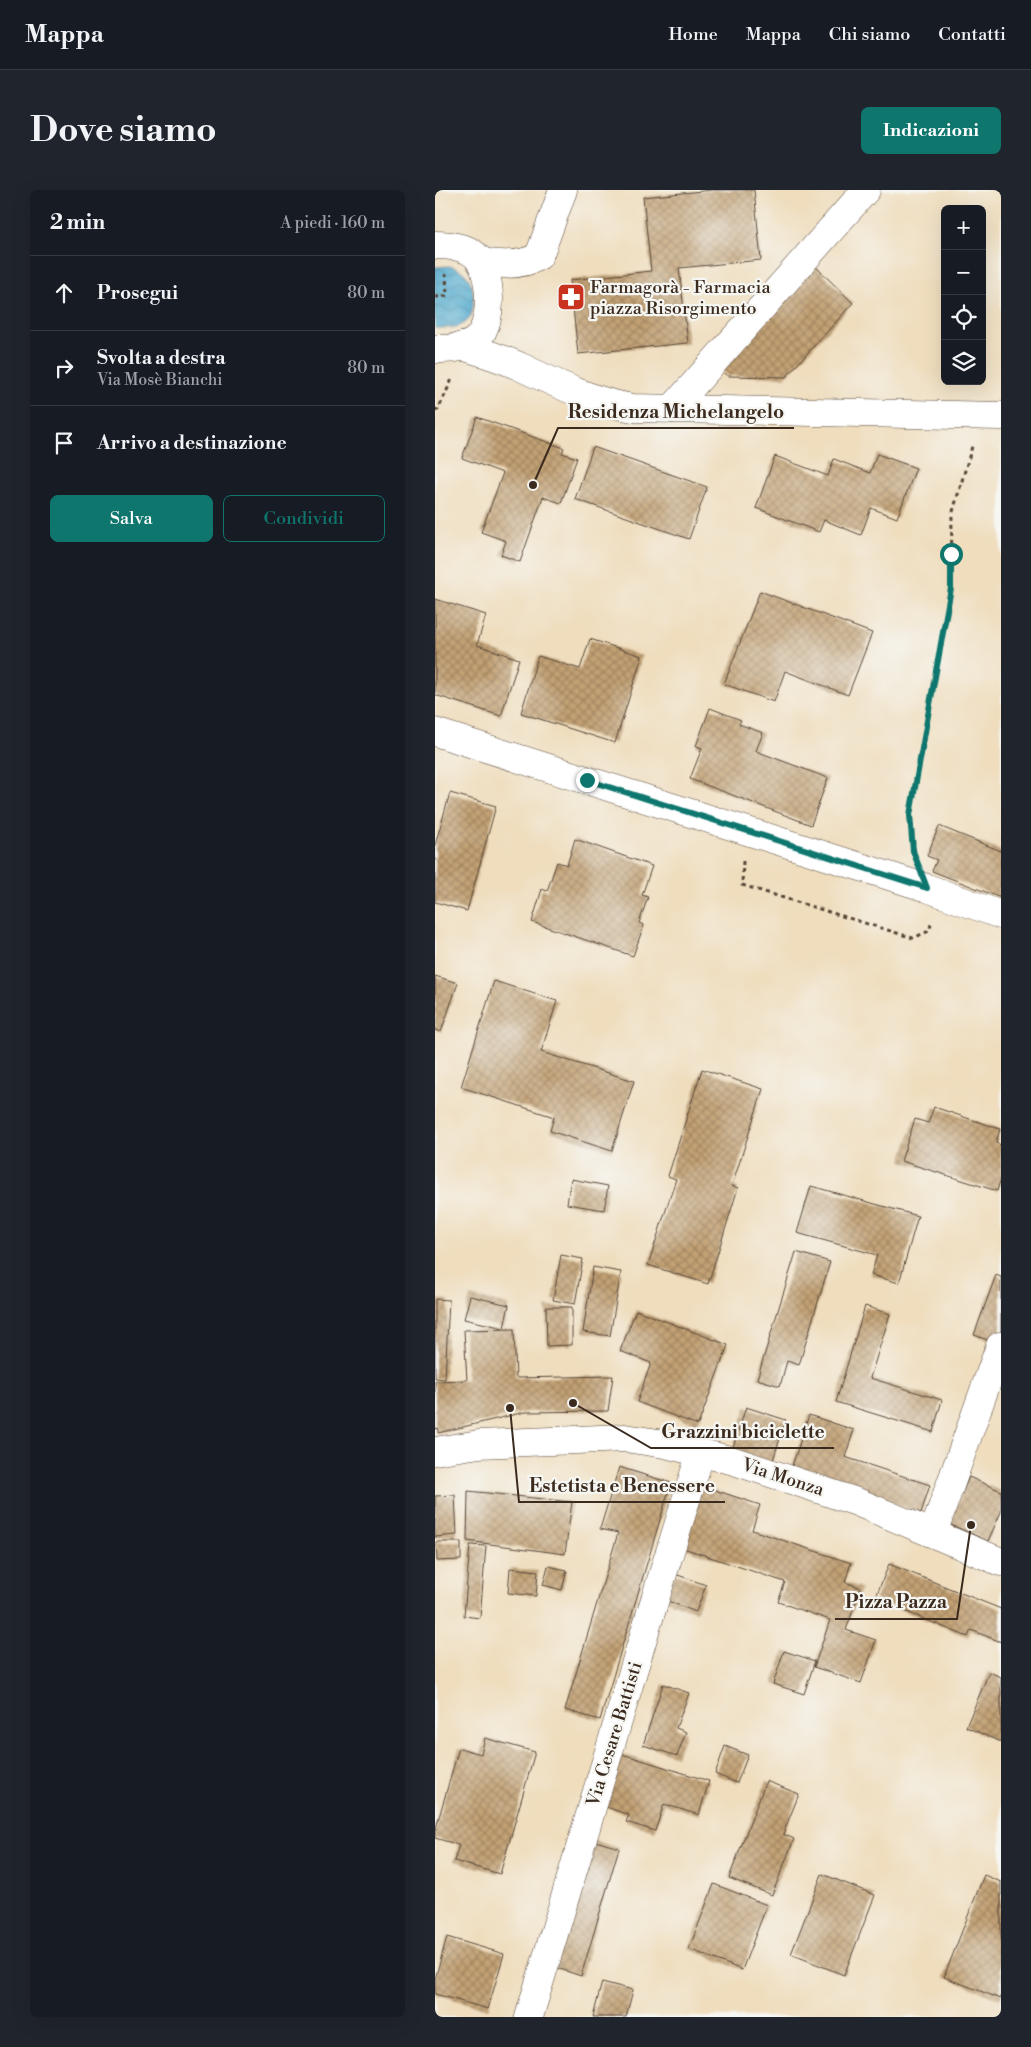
<!DOCTYPE html>
<html lang="it">
<head>
<meta charset="utf-8">
<style>
	body { margin:0; font-family:"Libre Bodoni",serif; background:#20242c; color:#f1f3f6 }
	.controls { position:absolute; right:15px; top:15px; display:grid; overflow:hidden; border-radius:8px; box-shadow:0 5px 20px #0002 }
	.controls button { width:45px; height:45px; display:grid; place-items:center; padding:0; border:0; border-bottom:1px solid #363941; background:#171b24; color:#f1f3f6; font:25px sans-serif }
	.stop { position:absolute; width:15px; height:15px; margin:-11px; border:4px solid #0f766e; border-radius:50%; background:#fff }
	.stop.end { background:#0f766e; border-color:#fff; box-shadow:0 1px 5px #0008 }
	.list { margin:0; padding:0; list-style:none }
	h2 { display:flex; justify-content:space-between; align-items:center; height:65px; margin:0; padding:0 20px; font-size:21px }
	h2 small { font-size:16px; font-weight:400; color:#9ea1a6 }
	.list li { display:grid; grid-template-columns:32px 1fr auto; gap:15px; align-items:center; box-sizing:border-box; height:75px; padding:0 20px; border-top:1px solid #363941 }
	.list b { display:block; font-size:19px; white-space:nowrap }
	.list p { margin:0; font-size:16px; white-space:nowrap; color:#9ea1a6 }
	.list em { font-size:16px; font-style:normal; color:#9ea1a6 }
	.actions { display:flex; gap:10px; padding:15px 20px }
	.actions a { flex:1; padding:11px 0; border:1px solid #0f766e; border-radius:8px; text-align:center; font-size:18px; color:#0f766e }
	.actions .main { background:#0f766e; color:#fff }
	.icon { flex:none; width:28px; height:28px; fill:none; stroke:currentColor; stroke-width:2; stroke-linecap:round; stroke-linejoin:round }
	.map { position:relative; flex:none; width:566px; height:1827px; overflow:hidden; border-radius:8px }
	header { display:flex; align-items:center; gap:30px; box-sizing:border-box; height:70px; padding:0 25px; background:#171b24; border-bottom:1px solid #363941 }
	header strong { font-size:24px }
	nav { display:flex; gap:28px; margin-inline-start:auto; font-size:18px }
	.intro { display:flex; align-items:center; justify-content:space-between; box-sizing:border-box; height:120px; padding:0 30px }
	h1 { margin:0; font-size:35px }
	.button { padding:12px 22px; border-radius:8px; background:#0f766e; color:#fff; font-size:18px; font-weight:700 }
	main { display:flex; gap:30px; padding:0 30px }
	aside { flex:1; background:#171b24; border-radius:8px; box-shadow:0 5px 20px #0002 }
	.map>svg:first-child { display:block }
	.water { fill:url(#water-waves); stroke:#456a76 }
	.building { fill:url(#building-cross-hatch) }
	.lines { fill:none; stroke-linecap:round; stroke-linejoin:round }
	.minor-casing { stroke:#564536; stroke-width:29 }
	.path { stroke:#564536; stroke-width:3; stroke-dasharray:4 4; stroke-linecap:butt }
	.minor { stroke:#fff; stroke-width:28 }
	.route { stroke:#0f766e; stroke-width:6 }
	.labels { text-anchor:middle; stroke-width:4.5; stroke-linejoin:round; paint-order:stroke }
	.poi-label { font-size:18px; fill:#3b2a1e; stroke:#f6f6f2; text-anchor:start }
	.street-label { font-size:18px; fill:#3b2a1e; stroke:#f6f6f2 }
	.leader { fill:none; stroke:#3b2a1e; stroke-width:2 }
	.callout-dot { fill:#3b2a1e; stroke:#f6f6f2; stroke-width:2 }
	.callout-label { font-size:19px; text-anchor:middle; font-weight:bold; fill:#3b2a1e; stroke:#f6f6f2; stroke-width:4.5; stroke-linejoin:round; paint-order:stroke }
</style>
</head>
<body>
<header>
<strong>Mappa</strong>
<nav><a>Home</a><a>Mappa</a><a>Chi siamo</a><a>Contatti</a></nav>
</header>
<div class="intro"><h1>Dove siamo</h1><a class="button">Indicazioni</a></div>
<main>
<aside>
<h2>2 min<small>A piedi · 160 m</small></h2>
<ul class="list">
<li><svg class="icon" aria-label="ahead" viewBox="0 0 24 24"><path d="M12 20V5M6 11l6-6 6 6"/></svg><div><b>Prosegui</b></div><em>80 m</em></li>
<li><svg class="icon" aria-label="right" viewBox="0 0 24 24"><path d="M7 20v-9h11M14 6l5 5-5 5"/></svg><div><b>Svolta a destra</b><p>Via Mosè Bianchi</p></div><em>80 m</em></li>
<li><svg class="icon" aria-label="arrive" viewBox="0 0 24 24"><path d="M6 21V4h12l-3 4 3 4H6"/></svg><div><b>Arrivo a destinazione</b></div></li>
</ul>
<div class="actions"><a class="main">Salva</a><a>Condividi</a></div>
</aside>
<div class="map">
<svg width="566" height="1827" viewBox="0 0 566 1827">
	<defs>
		<pattern id="water-waves" width="16" height="10" patternUnits="userSpaceOnUse" patternTransform="scale(1.25)"><rect width="16" height="10" fill="#4fa9cd"/><path d="M0 5q4-4 8 0t8 0" fill="none" stroke="#438aa6"/></pattern>
		<pattern id="building-cross-hatch" width="8" height="8" patternUnits="userSpaceOnUse" patternTransform="scale(1.25)"><rect width="8" height="8" fill="#c2a174"/><path d="M0 0l8 8M0 8l8-8" fill="none" stroke="#9f835f"/></pattern>
	</defs>
	<rect width="100%" height="100%" fill="#f6f6f2"/>
	<filter id="ink" filterUnits="userSpaceOnUse"><feTurbulence type="fractalNoise" baseFrequency=".02" numOctaves="2"/><feDisplacementMap in="SourceGraphic" scale="10" xChannelSelector="R" yChannelSelector="G"/><feConvolveMatrix kernelMatrix="1 2 1 2 8 2 1 2 1" color-interpolation-filters="sRGB"/></filter>
	<filter id="wash" filterUnits="userSpaceOnUse"><feTurbulence type="fractalNoise" baseFrequency=".0096" numOctaves="4" result="noise"/><feDisplacementMap in="SourceGraphic" scale="20" xChannelSelector="R" yChannelSelector="G"/><feGaussianBlur stdDeviation="1.12" result="paint"/><feColorMatrix in="noise" values="0 0 0 0 0 0 0 0 0 0 0 0 0 0 0 0 0 1.4 0 .05"/><feComposite in="paint" operator="in"/></filter>
	<g filter="url(#wash)">
		<rect width="100%" height="100%" fill="#efddbd"/>
		<path class="water" d="M14 76C34 80 40 96 38 114 38 120 36 128 31 132 23 139 9 138 0 138V77Z"/>
		<g id="blocks">
			<g class="building">
				<path d="M277 0H319L326 70 244 78 253 153 143 164 135 90 216 81 208 7Z"/>
				<path d="M380 76 418 113 351 187 292 186 287 181Z"/>
				<path d="M42 227 129 258 127 263 142 268 126 313 108 307 85 372 66 365 71 351 46 342 68 283 27 268Z"/>
				<path d="M158 257 272 297 254 349 140 309Z"/>
				<path d="M442 264 481 278 462 328 436 318 426 345 389 330 384 342 321 318 340 266 393 286 399 269 435 283Z"/>
				<path d="M325 401 437 443 413 505 350 481 339 512 289 494Z"/>
				<path d="M0 409 51 425 42 455 84 469 66 526 0 505Z"/>
				<path d="M155 449 207 466 180 553 86 523 103 466 145 479Z"/>
				<path d="M275 518 306 530 304 534 328 543 321 561 393 588 376 635 255 589 267 558 261 556Z"/>
				<path d="M15 603 61 616 32 721 0 712V655Z"/>
				<path d="M504 636 566 661V708L497 681 502 670 492 666Z"/>
				<path d="M140 649 217 676 207 705 213 707 204 733 209 735 198 766 97 732 107 699 112 701 122 672 132 675Z"/>
				<path d="M0 786 23 793 6 842 0 840Z"/>
				<path d="M59 791 122 811 106 862 199 891 177 961 115 941 119 927 26 897Z"/>
				<path d="M267 879 328 899 297 996 303 998 273 1094 213 1075 241 989 233 986Z"/>
				<path d="M499 917 565 939 561 953 566 955V988L562 1001 466 971 480 929 493 933Z"/>
				<path d="M136 989 173 996 169 1020 132 1014Z"/>
				<path d="M376 996 483 1026 464 1093 436 1085 442 1065 362 1043Z"/>
				<path d="M361 1062 395 1072 364 1175 352 1171 345 1196 322 1189Z"/>
				<path d="M126 1065 148 1069 140 1114 118 1110Z"/>
				<path d="M158 1077 186 1082 175 1146 148 1142Z"/>
				<path d="M561 1085 566 1087V1155L539 1145Z"/>
				<path d="M35 1106 74 1115 69 1138 29 1129Z"/>
				<path d="M0 1109 14 1110 10 1189 0 1188Z"/>
				<path d="M430 1116 455 1124 435 1188 507 1210 498 1242 401 1212Z"/>
				<path d="M111 1117H137V1155L112 1156Z"/>
				<path d="M201 1120 293 1155 263 1235 202 1212 216 1173 185 1161Z"/>
				<path d="M79 1139 81 1188 178 1186 173 1221 90 1222 3 1243V1238L0 1239V1191L32 1190 29 1140Z"/>
				<path d="M311 1217 351 1230 337 1273 297 1260Z"/>
				<path d="M374 1225 419 1240 410 1267 495 1295 486 1323 356 1279Z"/>
				<path d="M184 1277 236 1293 165 1530 130 1520 183 1343 165 1339Z"/>
				<path d="M534 1287 566 1301V1322L553 1351 514 1334Z"/>
				<path d="M265 1295 325 1315 317 1340 416 1373 410 1392 426 1398 411 1440 441 1450 426 1493 379 1477 395 1430 343 1412 350 1392 245 1357Z"/>
				<path d="M33 1301 137 1312 130 1364 32 1351Z"/>
				<path d="M20 1305 22 1345 0 1347V1306Z"/>
				<path d="M1 1352H26V1370L2 1371Z"/>
				<path d="M35 1355 51 1356 45 1428 29 1426Z"/>
				<path d="M454 1374 566 1419V1452L536 1440 533 1447 440 1409Z"/>
				<path d="M113 1376 132 1380 127 1400 108 1395Z"/>
				<path d="M75 1378 103 1381 101 1406 73 1403Z"/>
				<path d="M240 1384 271 1395 261 1422 230 1410Z"/>
				<path d="M349 1461 380 1471 369 1504 338 1494Z"/>
				<path d="M554 1482 566 1487V1552L531 1537Z"/>
				<path d="M228 1494 254 1503 241 1538 251 1542 242 1566 208 1555Z"/>
				<path d="M50 1548 100 1562 65 1684 19 1671 24 1655 0 1648V1641L24 1558 46 1564Z"/>
				<path d="M290 1556 313 1565 302 1593 280 1584Z"/>
				<path d="M184 1563 274 1591 264 1625 229 1614 220 1641 191 1632 194 1625 168 1616Z"/>
				<path d="M331 1591 364 1604 348 1644 359 1649 337 1705 294 1688Z"/>
				<path d="M157 1650 184 1658 146 1786 119 1777Z"/>
				<path d="M387 1684 440 1705 409 1785 356 1764Z"/>
				<path d="M549 1685 566 1692V1809L509 1787Z"/>
				<path d="M279 1694 332 1715 307 1780 254 1759Z"/>
				<path d="M12 1747 69 1764 53 1819 0 1804V1789Z"/>
				<path d="M167 1792 198 1800 191 1827H158Z"/>
			</g>
		</g>
	</g>
	<g filter="url(#ink)">
		<use href="#blocks" fill-opacity="0" stroke="#564536" stroke-width="1"/>
		<g class="lines">
			<defs>
				<g id="minor">
					<path d="M0 55C13 55 30 56 40 65 58 80 60 139 38 152 27 159 12 159 0 159"/>
					<path d="M47 72C65 75 88 76 104 66L128 0"/>
					<path d="M27 156C47 162 67 168 86 177 122 194 159 212 198 218L566 226"/>
					<path d="M237 219 431 0"/>
					<path d="M0 542 492 698 566 725"/>
					<path d="M0 1261 44 1254 166 1249 190 1248 230 1254 299 1271 422 1312 566 1372"/>
					<path d="M498 1343 565 1156"/>
					<path d="M94 1827 212 1435 266 1262"/>
				</g>
			</defs>
			<use href="#minor" class="minor-casing"/>
			<g class="path">
				<path d="M0 107 12 106 11 84"/>
				<path d="M0 219 3 220 18 187"/>
				<path d="M479 662 475 625 516 398 517 325 538 253"/>
				<path d="M308 671 307 695 478 748 494 741 497 731"/>
			</g>
			<use href="#minor" class="minor"/>
		</g>
	</g>
	<g class="lines" filter="url(#ink)">
		<path class="route" d="M152 590 492 698 478 661 475 625 516 398V364"/>
	</g>
	<defs>
		<symbol id="pharmacy-square" viewBox="-11 -11 22 22"><rect x="-9" y="-9" width="18" height="18" rx="4" fill="#c8321e" stroke="#f6f6f2"/><path d="M-2-6h4v4h4v4h-4v4h-4v-4h-4v-4h4Z" fill="#fff"/></symbol>
	</defs>
	<g fill-rule="evenodd">
		<use href="#pharmacy-square" x="120" y="91" width="32" height="32"/>
	</g>
	<g class="labels">
		<g class="poi-label">
			<text x="155" y="103">Farmagorà - Farmacia<tspan x="155" dy="21">piazza Risorgimento</tspan></text>
		</g>
		<g class="street-label">
			<text transform="translate(348 1287) rotate(18)" y="6">Via Monza</text>
			<text transform="translate(179 1544) rotate(-73)" y="6">Via Cesare Battisti</text>
		</g>
	</g>
	<path class="leader" d="M98 295L123 238H359M138 1213L216 1258H399M75 1218L84 1312H290M536 1335L522 1429H400"/>
	<g class="callout-dot">
		<circle cx="98" cy="295" r="5"/>
		<circle cx="138" cy="1213" r="5"/>
		<circle cx="75" cy="1218" r="5"/>
		<circle cx="536" cy="1335" r="5"/>
	</g>
	<g class="callout-label">
		<text x="241" y="228">Residenza Michelangelo</text>
		<text x="308" y="1248">Grazzini biciclette</text>
		<text x="187" y="1302">Estetista e Benessere</text>
		<text x="461" y="1418">Pizza Pazza</text>
	</g>
</svg>
<div class="controls">
<button>+</button>
<button>−</button>
<button><svg class="icon" aria-label="locate" viewBox="0 0 24 24"><circle cx="12" cy="12" r="6"/><path d="M12 2v4M12 18v4M2 12h4M18 12h4"/></svg></button>
<button><svg class="icon" aria-label="layers" viewBox="0 0 24 24"><path d="M12 4l9 5-9 5-9-5zM3 14l9 5 9-5"/></svg></button>
</div>
<div class="stop" style="left:516px;top:364px"></div>
<div class="stop end" style="left:152px;top:590px"></div>
</div>
</main>
</body>
</html>
